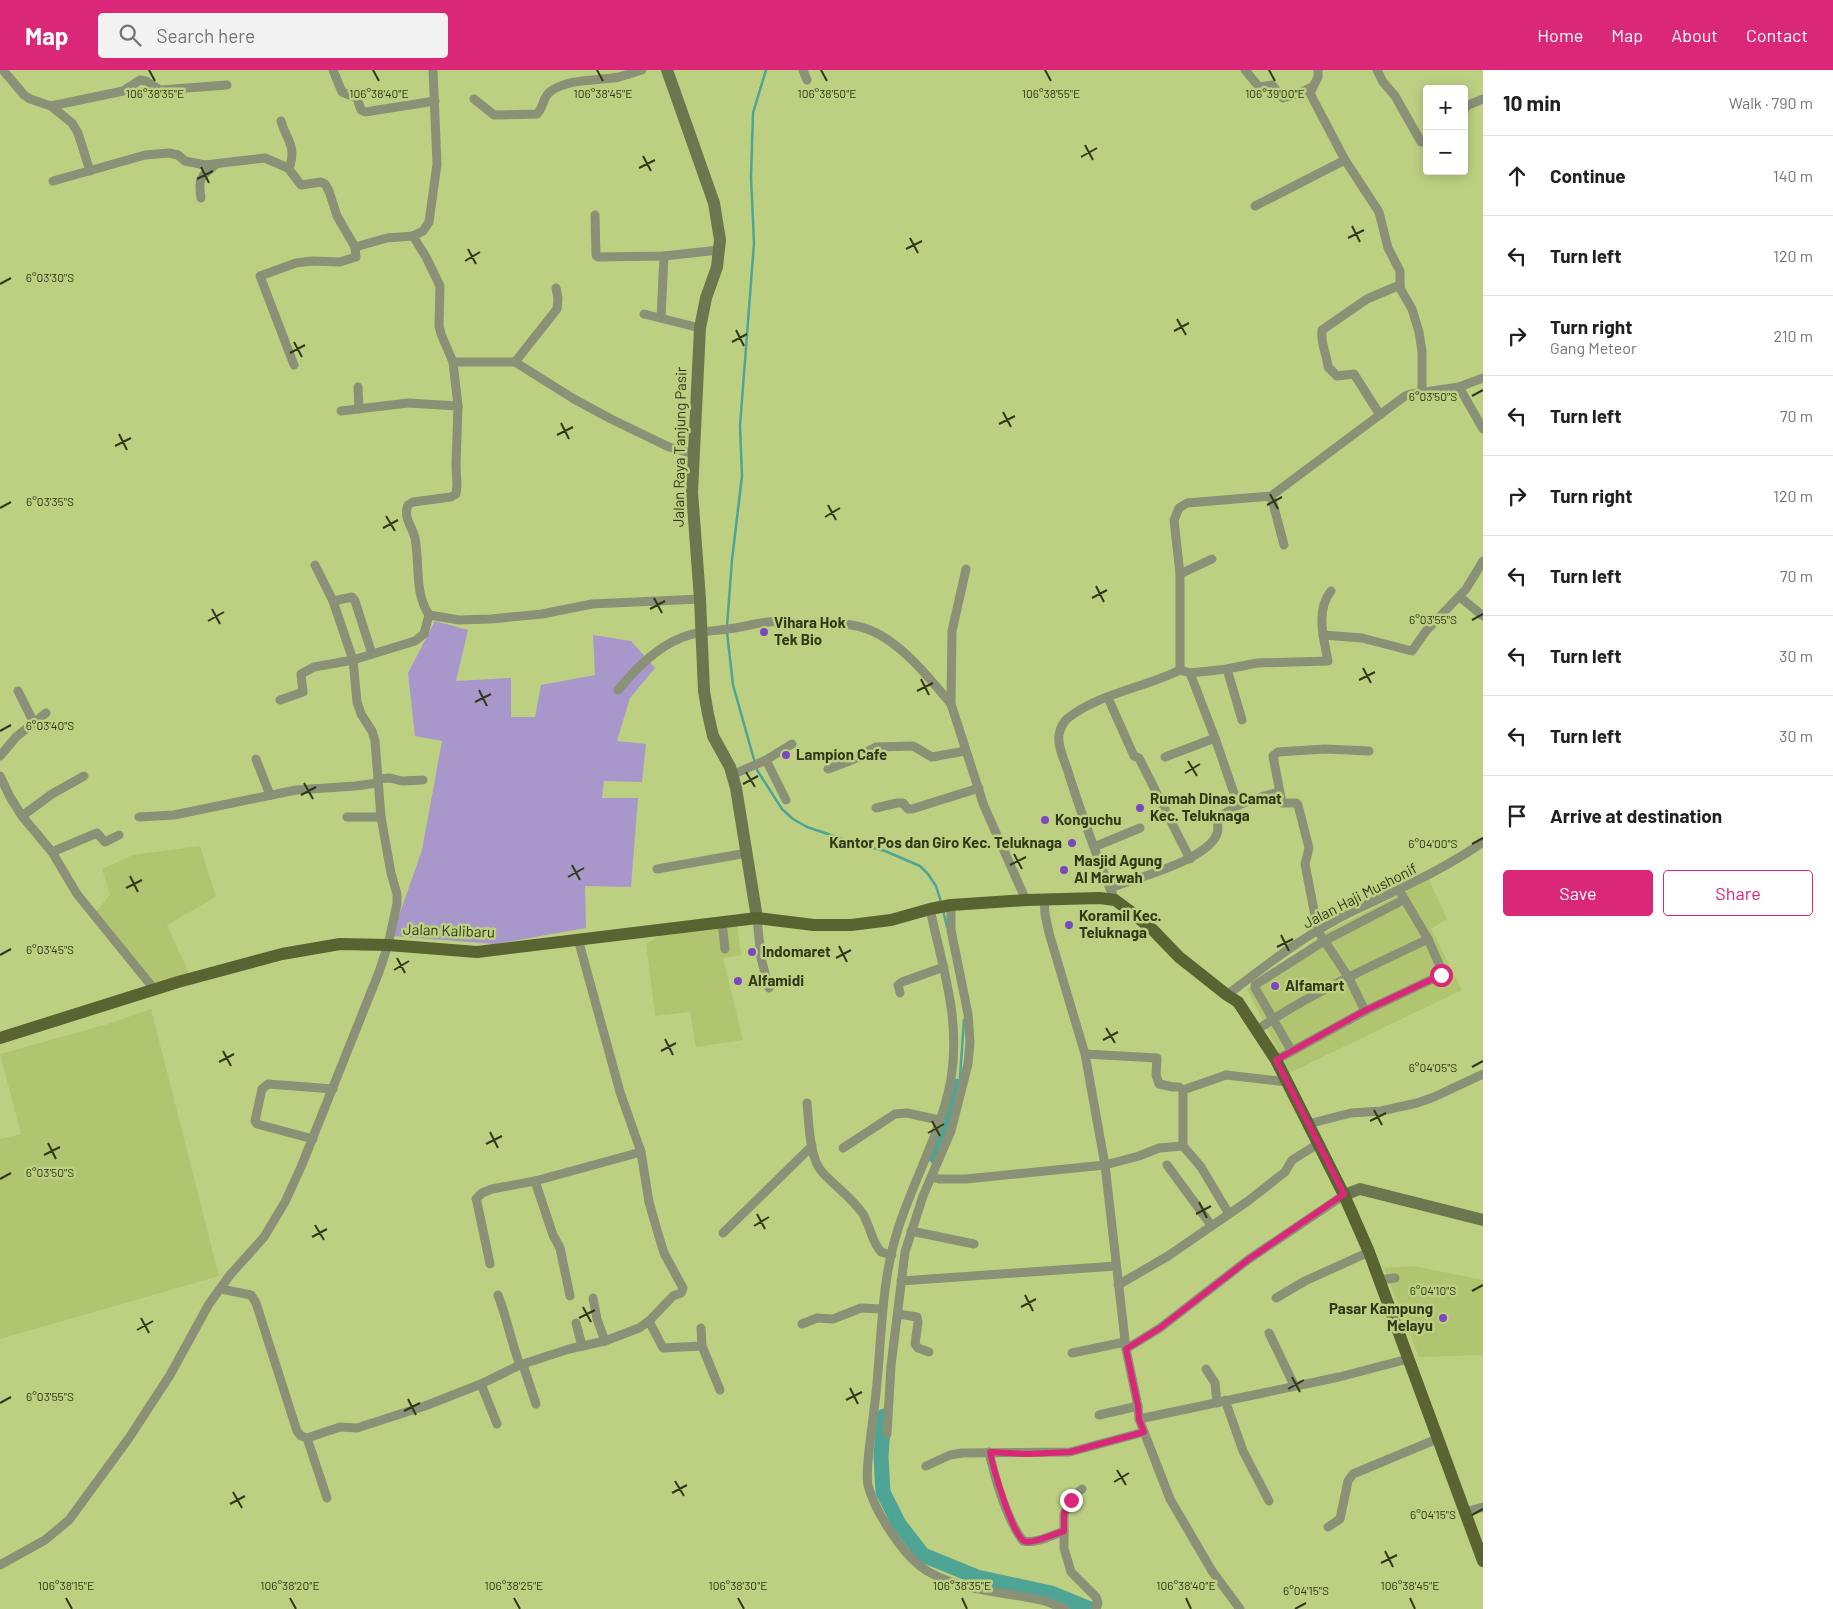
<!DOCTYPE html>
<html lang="en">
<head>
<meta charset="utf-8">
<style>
	body { margin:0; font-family:Barlow,sans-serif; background:#f2f2f2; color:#202124 }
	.controls { position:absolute; right:15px; top:15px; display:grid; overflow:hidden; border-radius:5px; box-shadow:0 2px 12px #0003 }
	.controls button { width:45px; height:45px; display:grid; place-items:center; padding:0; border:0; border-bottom:1px solid #e0e0e0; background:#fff; color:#202124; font:25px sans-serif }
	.stop { position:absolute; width:15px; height:15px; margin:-11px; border:4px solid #db2777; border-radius:50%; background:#fff }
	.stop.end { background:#db2777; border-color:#fff; box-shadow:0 1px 5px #0008 }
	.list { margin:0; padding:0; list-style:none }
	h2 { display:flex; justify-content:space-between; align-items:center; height:65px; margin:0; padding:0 20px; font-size:21px }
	h2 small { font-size:16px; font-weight:400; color:#757577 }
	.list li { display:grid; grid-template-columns:32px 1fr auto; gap:15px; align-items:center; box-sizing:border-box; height:80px; padding:0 20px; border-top:1px solid #e0e0e0 }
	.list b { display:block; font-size:19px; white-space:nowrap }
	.list p { margin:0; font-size:16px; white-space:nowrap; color:#757577 }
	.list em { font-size:16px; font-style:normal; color:#757577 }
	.actions { display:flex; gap:10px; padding:15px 20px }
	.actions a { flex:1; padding:11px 0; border:1px solid #db2777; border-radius:5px; text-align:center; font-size:18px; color:#db2777 }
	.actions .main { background:#db2777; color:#fff }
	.icon { flex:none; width:28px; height:28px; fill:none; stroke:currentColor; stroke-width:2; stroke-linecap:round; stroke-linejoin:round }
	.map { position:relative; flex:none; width:1483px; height:1539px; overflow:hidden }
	header { display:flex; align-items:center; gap:30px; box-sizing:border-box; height:70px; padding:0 25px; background:#db2777; color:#fff }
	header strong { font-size:24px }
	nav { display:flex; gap:28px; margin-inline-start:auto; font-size:18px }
	.search { width:350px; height:45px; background:#f2f2f2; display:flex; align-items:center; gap:12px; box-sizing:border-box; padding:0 18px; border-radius:5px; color:#757577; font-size:19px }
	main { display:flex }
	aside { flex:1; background:#fff }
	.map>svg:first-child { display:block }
	.built { fill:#b1c46f }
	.green { fill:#a897ca }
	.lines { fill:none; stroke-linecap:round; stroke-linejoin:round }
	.stream { stroke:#4ea595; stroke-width:2.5 }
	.river { stroke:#4ea595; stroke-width:15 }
	.street { stroke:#8a9176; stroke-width:9 }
	.secondary { stroke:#6d774f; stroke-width:12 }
	.primary { stroke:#596432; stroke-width:12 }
	.route { stroke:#db2777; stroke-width:6 }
	.ticks { fill:none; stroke:#323919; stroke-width:2 }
	.poi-dot { fill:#7a48bf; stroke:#bdd082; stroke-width:2 }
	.labels { text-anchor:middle; stroke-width:5; stroke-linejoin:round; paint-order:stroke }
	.street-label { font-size:15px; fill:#323919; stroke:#bdd082 }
	.poi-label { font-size:15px; font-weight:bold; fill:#323919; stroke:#bdd082; text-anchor:start }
	.ticks-label { font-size:12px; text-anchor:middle; fill:#323919; stroke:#bdd082; stroke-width:5; stroke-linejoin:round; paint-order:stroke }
</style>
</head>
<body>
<header>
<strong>Map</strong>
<div class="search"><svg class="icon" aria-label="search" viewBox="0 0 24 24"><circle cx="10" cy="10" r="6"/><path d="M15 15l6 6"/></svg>Search here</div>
<nav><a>Home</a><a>Map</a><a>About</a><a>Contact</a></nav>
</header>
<main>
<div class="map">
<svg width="1483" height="1539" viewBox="0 0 1483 1539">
	<rect width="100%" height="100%" fill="#bdd082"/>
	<g class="built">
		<path d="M200 776 216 827 167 855 190 905 155 917 94 844 110 825 102 799 133 785Z"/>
		<path d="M1429 810 1447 849 1431 859 1462 920 1289 1003 1247 919 1326 862Z"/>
		<path d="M737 856 741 885 723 888 743 970 696 977 690 942 655 946 646 874 664 863Z"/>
		<path d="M151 939 219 1206 0 1269V1069L21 1064 0 984 108 954Z"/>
		<path d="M1414 1196 1483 1210V1285L1419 1287 1384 1198Z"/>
	</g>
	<path class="green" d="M435 551 468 560 456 611 511 608V647H535L541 615 595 605 593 565 631 571 655 598 630 628 617 671 646 674 642 712 604 711 602 728H638L631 817 585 816 586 858 495 874 392 866 422 780 442 671 415 666 408 603Z"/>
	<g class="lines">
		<g class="stream">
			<path d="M727 556 732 490 742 406 740 356 754 173 751 107 753 43 766 0"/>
			<path d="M727 562 733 615 757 700 782 739 793 749 807 757 861 775 885 781 920 796 928 804 936 816 941 832"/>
			<path d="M943 840 947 857"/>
			<path d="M960 1007 964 950"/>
		</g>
		<g class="river">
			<path d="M936 1087 959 1016"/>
			<path d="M884 1346 881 1386 883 1422 899 1454 923 1485 977 1507 1051 1523 1090 1539"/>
		</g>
		<g class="street">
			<path d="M3 0 24 25 30 29 51 36 72 53 78 63 90 101"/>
			<path d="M333 0 342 22 357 28 361 40 365 42 435 31"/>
			<path d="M803 0 807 10"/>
			<path d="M1245 0 1259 17 1272 15 1283 28 1297 24 1312 17"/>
			<path d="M1318 0V7L1310 23 1314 31 1345 90 1379 142 1388 178 1400 201V218L1412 239 1419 262 1422 281V323"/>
			<path d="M1377 0 1383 12 1395 26 1421 72 1427 71"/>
			<path d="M474 29 494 45 537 44C544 38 542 27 551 21 569 8 598 11 619 7 627 5 635 2 642 0"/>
			<path d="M51 36 123 21 140 10 146 11 160 20 227 15"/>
			<path d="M1464 42 1466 36 1483 29"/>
			<path d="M281 51C287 72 297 75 289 99"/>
			<path d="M53 111 145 85 169 83 178 85 185 91 205 95 265 88 288 98 301 115 321 112 325 114 329 121 337 146 355 177 387 168 413 166 423 161 429 152 437 94 433 0"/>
			<path d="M201 128C198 108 200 107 215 95"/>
			<path d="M1255 136 1345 90"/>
			<path d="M595 145 596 185 598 187 664 186 719 180"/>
			<path d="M413 166 426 187 440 216 439 256 441 264 453 292 458 336 456 395 457 416 456 424 451 427 413 432 408 435C403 448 412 456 415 468 420 494 414 522 429 545"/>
			<path d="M644 244 700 258"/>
			<path d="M661 248 664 186"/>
			<path d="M453 292H515L574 329 611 349 669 377 694 384"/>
			<path d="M515 292 557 239 558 228 556 218"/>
			<path d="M294 295 260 206 296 193 312 191 340 192 356 187 355 177"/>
			<path d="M358 317 359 339"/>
			<path d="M1459 317 1483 359"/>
			<path d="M341 341 408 333 458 336"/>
			<path d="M1380 345 1354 304 1337 306 1328 297C1327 285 1320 272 1322 260L1367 229 1400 215"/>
			<path d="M1271 426 1284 475"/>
			<path d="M966 499 952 561 951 634 984 736 1026 830"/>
			<path d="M1180 504 1212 489"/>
			<path d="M1460 527 1483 546"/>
			<path d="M333 531 352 527 355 531 372 584"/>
			<path d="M1323 565 1362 568 1412 581 1426 561 1466 519 1483 491"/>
			<path d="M1227 599 1242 650"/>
			<path d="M1180 600V504L1174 450 1179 438 1187 433 1271 426 1405 326 1411 324 1459 317 1483 308"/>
			<path d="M1190 603 1215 668 1238 735"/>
			<path d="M618 620C634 601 650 584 672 572 694 560 711 562 735 558 746 556 757 553 768 552 783 551 799 554 814 554 835 554 850 552 870 560 902 573 930 609 951 634"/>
			<path d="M18 621 34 653"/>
			<path d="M1108 628 1134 686 1139 688 1190 789"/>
			<path d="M280 630 303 622 301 604 314 597 353 590 415 571 424 564 429 545 459 550 491 549 542 544 592 534 700 529"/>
			<path d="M0 686 16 667 46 643"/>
			<path d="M1165 687 1215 668"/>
			<path d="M256 689 270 725"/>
			<path d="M766 690 786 730"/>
			<path d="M828 699 852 690 876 677 913 676 932 687 965 681"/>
			<path d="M732 705 766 690 792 674"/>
			<path d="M0 706 10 727 22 746 52 782 77 824 154 919"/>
			<path d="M378 709 390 708 402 711 423 710"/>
			<path d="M876 738 897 733H903L908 739H912L979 718"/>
			<path d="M22 746 52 724 84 706"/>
			<path d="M139 747 174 745 296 720 355 716 378 713"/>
			<path d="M347 747H381"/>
			<path d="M1094 777 1140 758"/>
			<path d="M52 782 97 763 105 772 119 765"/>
			<path d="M657 799 747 783"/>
			<path d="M1110 818C1136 808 1206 791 1217 764 1219 760 1217 754 1218 749 1235 733 1257 728 1279 722"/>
			<path d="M1044 830 1045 844 1049 863 1085 984 1105 1095 1126 1279 1138 1336 1139 1349 1170 1429 1212 1501 1240 1539"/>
			<path d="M1115 830C1097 789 1083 748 1069 705 1066 693 1057 677 1059 665 1060 659 1063 652 1068 648 1100 623 1144 618 1180 600L1190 603 1227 599 1257 593 1328 591C1324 569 1315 541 1331 521"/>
			<path d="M930 839C942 896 961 948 951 1009 942 1060 915 1107 899 1156 881 1209 882 1267 876 1323 874 1342 871 1362 869 1381 868 1392 866 1404 868 1415 874 1440 900 1480 920 1496 950 1520 1005 1522 1041 1530 1049 1532 1057 1536 1065 1539"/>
			<path d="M757 848 761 888 769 918"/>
			<path d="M722 852 725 879"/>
			<path d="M900 923 898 915 902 912 944 897"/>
			<path d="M1227 925C1266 895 1306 864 1351 842 1396 820 1442 801 1483 772"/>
			<path d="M1365 941 1349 908 1318 861 1305 794 1309 778 1298 735 1296 733H1282L1273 686 1278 682 1325 679 1369 681"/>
			<path d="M1257 960C1310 923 1370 897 1428 869"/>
			<path d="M1291 980 1255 918V915L1324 871 1403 830"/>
			<path d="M1085 984 1157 988 1156 1005 1159 1014 1173 1017H1179L1183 1020V1076L1201 1097 1229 1144"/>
			<path d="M1276 990 1365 941 1441 905 1442 901 1428 869 1399 820"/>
			<path d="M1183 1020 1226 1005 1287 1012"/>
			<path d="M807 1033C809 1052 809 1089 823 1103 836 1117 852 1128 863 1144 870 1156 872 1172 881 1182L892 1185"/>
			<path d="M1308 1054 1351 1043 1381 1041 1417 1033 1434 1027 1483 1004"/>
			<path d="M313 1069 257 1054 255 1051 262 1019 268 1014 333 1019"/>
			<path d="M843 1078 895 1044 907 1043 939 1050"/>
			<path d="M1167 1095 1211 1155"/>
			<path d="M932 1107 939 1109H966L1105 1095 1139 1086 1159 1078 1183 1076"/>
			<path d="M535 1111 553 1165 560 1178 570 1226"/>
			<path d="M911 1161 974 1174"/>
			<path d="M723 1163 812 1076"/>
			<path d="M490 1194 477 1132 476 1129 482 1123 492 1119 535 1111 641 1082"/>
			<path d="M1379 1210 1395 1208"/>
			<path d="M901 1211 1116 1196"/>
			<path d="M1118 1215 1168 1186 1248 1131 1285 1102 1292 1090 1318 1074"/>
			<path d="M221 1219 251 1225 256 1233 297 1361 301 1366 307 1368 340 1357 357 1358 425 1336 481 1314 520 1295 569 1279 605 1271 639 1258 649 1251 673 1226 681 1223 683 1218 664 1183 657 1160 649 1132 641 1082 620 1022 578 869"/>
			<path d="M498 1225C507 1248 511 1272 520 1295"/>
			<path d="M593 1228 597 1249 605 1271"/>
			<path d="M1276 1228 1305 1211 1369 1182"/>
			<path d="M898 1244 917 1247 918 1252 915 1274 918 1278 929 1282"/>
			<path d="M649 1251 663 1278 702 1276"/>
			<path d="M576 1253 582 1276"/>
			<path d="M802 1254 817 1248 833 1249 861 1238 882 1239"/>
			<path d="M701 1258 702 1276 720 1320"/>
			<path d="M1269 1263 1294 1315"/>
			<path d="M1126 1279 1160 1258 1249 1189 1344 1125"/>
			<path d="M1072 1283 1125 1272"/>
			<path d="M523 1295 536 1334"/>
			<path d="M1206 1299 1215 1313 1217 1333"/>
			<path d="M481 1314 497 1354"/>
			<path d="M1225 1330 1243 1381 1269 1431"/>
			<path d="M1099 1345 1138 1336"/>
			<path d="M1139 1349 1339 1307 1408 1289"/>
			<path d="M887 1364 891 1296 905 1182 923 1126 951 1061 968 994 970 972 968 944 951 860V835"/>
			<path d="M307 1368 327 1428"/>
			<path d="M989 1382C995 1408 1007 1450 1023 1471 1036 1474 1052 1465 1064 1461"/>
			<path d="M926 1396 950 1385 962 1383 1070 1382 1144 1362"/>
			<path d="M1082 1419 1073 1426 1064 1444V1478L1071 1502 1096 1527 1098 1533 1096 1539"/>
			<path d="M1465 1442 1483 1437"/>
			<path d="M1328 1457 1340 1449 1348 1411 1353 1404 1437 1369"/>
			<path d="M0 1495 45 1470 69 1450 129 1368 170 1305 209 1234 230 1205 264 1167 285 1132 301 1097 379 902 388 875 397 834V824L391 803 381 747 375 671 372 661 361 644 357 632 353 590 333 531 315 495"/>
		</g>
		<g class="secondary">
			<path d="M667 0 714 133 720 170 717 197 706 228 700 258 692 422 700 529 704 621 708 644 713 666 730 697 736 718 757 848"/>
			<path d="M1344 1125 1360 1119 1483 1150"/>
		</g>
		<path class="primary" d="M0 968 178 912 282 884 340 874 388 875 477 882 757 848 814 855H851L891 850 930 839 951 835 1026 830 1100 828 1115 830 1130 841 1153 860 1179 887 1227 925 1238 932 1276 990 1344 1125 1369 1182 1483 1491"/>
	</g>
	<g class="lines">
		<path class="route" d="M1071 1430 1064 1444V1461C1057 1463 1030 1475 1024 1471 1012 1464 993 1397 990 1382L1027 1384 1070 1382 1144 1362 1139 1349 1138 1336 1126 1279 1160 1258 1249 1189 1344 1124 1276 990 1364 941 1441 905"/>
	</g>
	<path class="ticks" d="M149 0 155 11M373 0 379 11M597 0 603 11M821 0 827 11M1045 0 1051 11M1269 0 1275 11M1085 75 1093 90M643 86 651 101M1081 87 1097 78M201 97 209 113M639 98 655 90M197 109 213 101M1352 156 1360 172M910 168 918 183M1348 168 1364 160M468 179 476 194M906 179 922 171M465 191 480 182M0 214 11 208M1177 249 1186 265M736 260 744 276M1174 261 1189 253M294 272 302 287M732 272 747 264M290 283 305 275M1472 326 1483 320M1003 342 1011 357M561 353 569 369M999 354 1015 346M119 364 127 380M557 365 573 357M115 376 131 368M1270 424 1278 439M828 435 836 450M1267 435 1282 427M0 438 11 432M386 446 395 461M825 447 840 438M383 458 398 450M1096 516 1104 532M654 528 662 543M1092 528 1107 520M212 539 220 554M650 539 665 531M1472 550 1483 544M208 551 224 542M1363 598 1371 613M921 609 929 625M1359 610 1375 602M479 620 487 636M917 621 933 613M475 632 491 624M0 661 11 655M1188 691 1197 706M746 702 755 717M1185 703 1200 694M304 713 313 729M743 714 758 706M301 725 316 717M1472 774 1483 768M1014 784 1022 799M572 795 580 810M1010 795 1026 787M130 806 138 822M568 807 584 798M126 818 142 810M1281 865 1289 881M839 876 847 892M1277 877 1293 869M0 885 11 879M397 888 405 903M836 888 851 880M394 900 409 891M1106 958 1115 973M665 969 673 985M1103 970 1118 962M223 981 231 996M661 981 676 973M219 992 234 984M1472 997 1483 991M1374 1040 1382 1055M932 1051 940 1066M1370 1051 1386 1043M490 1062 498 1078M928 1063 944 1054M48 1073 56 1089M486 1074 502 1066M44 1085 60 1077M0 1109 11 1103M1199 1132 1207 1148M757 1144 765 1159M1196 1144 1211 1136M315 1155 324 1170M754 1156 769 1147M312 1167 327 1159M1472 1221 1483 1215M1025 1225 1033 1241M583 1237 591 1252M1021 1237 1036 1229M141 1248 149 1263M579 1248 595 1240M137 1260 153 1251M1292 1307 1300 1322M850 1318 858 1334M1288 1319 1304 1310M408 1329 416 1345M846 1330 862 1322M0 1333 11 1327M404 1341 420 1333M1117 1400 1126 1415M675 1411 684 1426M1114 1412 1129 1403M233 1422 242 1438M672 1423 687 1415M230 1434 245 1426M1472 1445 1483 1439M1385 1481 1393 1497M1381 1493 1397 1485M66 1528 72 1539M290 1528 296 1539M514 1528 520 1539M738 1528 744 1539M962 1528 967 1539M1186 1528 1191 1539M1410 1528 1415 1539M1295 1539 1306 1533"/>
	<g class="poi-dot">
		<circle cx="764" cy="562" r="5"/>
		<circle cx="786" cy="685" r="5"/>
		<circle cx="1140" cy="738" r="5"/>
		<circle cx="1045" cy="750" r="5"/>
		<circle cx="1072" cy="773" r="5"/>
		<circle cx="1064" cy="800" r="5"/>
		<circle cx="1069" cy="855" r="5"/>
		<circle cx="752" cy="882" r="5"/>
		<circle cx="738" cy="911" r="5"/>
		<circle cx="1275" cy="916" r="5"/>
		<circle cx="1443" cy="1248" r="5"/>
	</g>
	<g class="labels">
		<g class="street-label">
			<text transform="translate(680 377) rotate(-89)" y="5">Jalan Raya Tanjung Pasir</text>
			<text transform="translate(1360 826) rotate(-27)" y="5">Jalan Haji Mushonif</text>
			<text transform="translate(449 861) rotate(2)" y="5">Jalan Kalibaru</text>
		</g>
		<g class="poi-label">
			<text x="774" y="558">Vihara Hok<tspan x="774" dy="17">Tek Bio</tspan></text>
			<text x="796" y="690">Lampion Cafe</text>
			<text x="1150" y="734">Rumah Dinas Camat<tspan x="1150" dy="17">Kec. Teluknaga</tspan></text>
			<text x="1055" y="755">Konguchu</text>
			<text x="1062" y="778" text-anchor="end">Kantor Pos dan Giro Kec. Teluknaga</text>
			<text x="1074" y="796">Masjid Agung<tspan x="1074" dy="17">Al Marwah</tspan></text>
			<text x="1079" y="851">Koramil Kec.<tspan x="1079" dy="17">Teluknaga</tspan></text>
			<text x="762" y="887">Indomaret</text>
			<text x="748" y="916">Alfamidi</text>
			<text x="1285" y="921">Alfamart</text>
			<text x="1433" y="1244" text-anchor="end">Pasar Kampung<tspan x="1433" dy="17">Melayu</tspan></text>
		</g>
	</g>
	<g class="ticks-label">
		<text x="155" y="28">106°38'35"E</text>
		<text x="379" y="28">106°38'40"E</text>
		<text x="603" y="28">106°38'45"E</text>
		<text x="827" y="28">106°38'50"E</text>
		<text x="1051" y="28">106°38'55"E</text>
		<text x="1275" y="28">106°39'00"E</text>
		<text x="50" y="212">6°03'30"S</text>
		<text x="1433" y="331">6°03'50"S</text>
		<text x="50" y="436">6°03'35"S</text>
		<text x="1433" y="554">6°03'55"S</text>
		<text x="50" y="660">6°03'40"S</text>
		<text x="1433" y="778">6°04'00"S</text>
		<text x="50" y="884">6°03'45"S</text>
		<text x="1433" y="1002">6°04'05"S</text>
		<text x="50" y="1107">6°03'50"S</text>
		<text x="1433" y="1225">6°04'10"S</text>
		<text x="50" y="1331">6°03'55"S</text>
		<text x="1433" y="1449">6°04'15"S</text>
		<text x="66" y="1520">106°38'15"E</text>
		<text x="290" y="1520">106°38'20"E</text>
		<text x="514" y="1520">106°38'25"E</text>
		<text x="738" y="1520">106°38'30"E</text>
		<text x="962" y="1520">106°38'35"E</text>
		<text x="1186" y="1520">106°38'40"E</text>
		<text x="1410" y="1520">106°38'45"E</text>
		<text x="1306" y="1525">6°04'15"S</text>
	</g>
</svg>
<div class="controls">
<button>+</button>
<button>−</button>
</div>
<div class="stop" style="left:1441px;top:905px"></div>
<div class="stop end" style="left:1071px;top:1430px"></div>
</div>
<aside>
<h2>10 min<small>Walk · 790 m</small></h2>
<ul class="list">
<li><svg class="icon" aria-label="ahead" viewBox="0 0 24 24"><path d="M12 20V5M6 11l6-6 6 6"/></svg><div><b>Continue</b></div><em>140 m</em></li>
<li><svg class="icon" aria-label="left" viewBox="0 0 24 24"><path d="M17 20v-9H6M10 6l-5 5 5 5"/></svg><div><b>Turn left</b></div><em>120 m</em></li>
<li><svg class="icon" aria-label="right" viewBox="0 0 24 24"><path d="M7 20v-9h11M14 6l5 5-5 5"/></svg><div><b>Turn right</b><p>Gang Meteor</p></div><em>210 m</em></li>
<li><svg class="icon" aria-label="left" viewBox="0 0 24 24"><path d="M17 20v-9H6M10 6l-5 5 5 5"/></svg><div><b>Turn left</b></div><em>70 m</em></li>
<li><svg class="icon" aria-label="right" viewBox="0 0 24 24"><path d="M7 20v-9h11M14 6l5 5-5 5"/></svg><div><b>Turn right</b></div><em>120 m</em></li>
<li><svg class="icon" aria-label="left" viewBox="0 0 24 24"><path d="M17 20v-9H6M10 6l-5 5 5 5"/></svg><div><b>Turn left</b></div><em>70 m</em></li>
<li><svg class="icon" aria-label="left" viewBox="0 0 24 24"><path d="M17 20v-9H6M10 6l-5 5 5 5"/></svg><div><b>Turn left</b></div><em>30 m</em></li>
<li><svg class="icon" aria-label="left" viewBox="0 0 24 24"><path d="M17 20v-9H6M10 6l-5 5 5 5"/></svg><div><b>Turn left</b></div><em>30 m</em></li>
<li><svg class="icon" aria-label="arrive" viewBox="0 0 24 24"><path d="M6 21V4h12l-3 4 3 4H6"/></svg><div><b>Arrive at destination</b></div></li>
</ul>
<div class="actions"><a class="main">Save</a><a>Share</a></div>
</aside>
</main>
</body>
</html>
